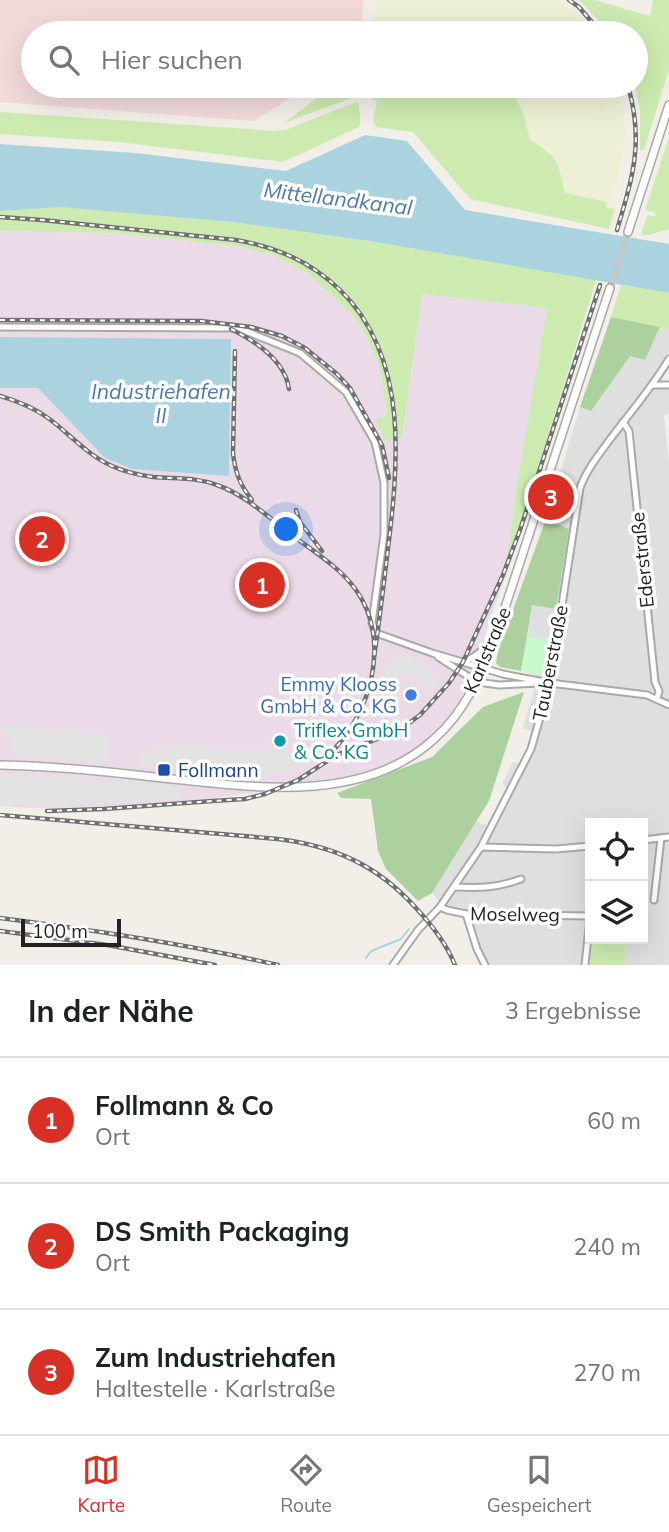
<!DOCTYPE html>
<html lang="de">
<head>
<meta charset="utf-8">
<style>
	body { margin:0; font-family:Mulish,sans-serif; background:#f6f6f6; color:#202124 }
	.controls { position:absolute; right:21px; bottom:21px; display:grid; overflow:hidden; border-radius:0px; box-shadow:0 7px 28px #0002 }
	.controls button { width:63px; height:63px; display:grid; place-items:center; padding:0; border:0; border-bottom:2px solid #e0e0e0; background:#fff; color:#202124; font:35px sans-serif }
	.scale { position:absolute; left:21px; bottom:18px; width:100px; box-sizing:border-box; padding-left:7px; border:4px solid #222; border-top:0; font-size:19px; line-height:24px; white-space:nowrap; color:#222; -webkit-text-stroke:5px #fff; paint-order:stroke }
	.you { position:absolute; left:287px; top:530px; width:24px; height:24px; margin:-18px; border:5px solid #fff; border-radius:50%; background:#1a73e8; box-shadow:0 0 0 10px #1a73e833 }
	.badge { display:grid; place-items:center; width:46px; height:46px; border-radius:50%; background:#d93025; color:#fff; font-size:23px; font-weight:700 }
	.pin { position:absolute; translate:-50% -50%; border:4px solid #fff; box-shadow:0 2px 7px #0006 }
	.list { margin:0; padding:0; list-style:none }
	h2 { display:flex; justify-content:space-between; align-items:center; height:91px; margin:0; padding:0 28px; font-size:30px }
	h2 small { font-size:23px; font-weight:400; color:#757577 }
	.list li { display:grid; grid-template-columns:46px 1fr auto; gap:21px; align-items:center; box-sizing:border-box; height:126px; padding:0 28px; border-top:2px solid #e0e0e0 }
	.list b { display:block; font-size:26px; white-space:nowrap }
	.list p { margin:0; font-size:23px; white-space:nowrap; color:#757577 }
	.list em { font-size:23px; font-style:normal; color:#757577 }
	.icon { flex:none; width:38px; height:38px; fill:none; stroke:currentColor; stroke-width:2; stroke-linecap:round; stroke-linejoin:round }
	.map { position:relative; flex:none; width:669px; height:965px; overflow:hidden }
	.search { position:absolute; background:#fff; box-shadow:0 7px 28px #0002; left:21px; right:21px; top:21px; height:77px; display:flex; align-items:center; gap:18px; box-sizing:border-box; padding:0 24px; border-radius:38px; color:#757577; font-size:26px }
	.sheet { height:469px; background:#fff }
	nav { display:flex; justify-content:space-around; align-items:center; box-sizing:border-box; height:98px; border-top:2px solid #e0e0e0; background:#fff; font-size:19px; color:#757577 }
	nav a { display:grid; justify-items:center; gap:4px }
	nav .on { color:#d93025 }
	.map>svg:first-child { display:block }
	.residential { fill:#e0dfdf }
	.commercial { fill:#f2dad9 }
	.industrial { fill:#ebdbe8 }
	.farmland { fill:#eef0d5 }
	.grass { fill:#cdebb0 }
	.forest { fill:#add19e }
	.park { fill:#c8facc }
	.parking { fill:#e2e2e2 }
	.water { fill:#aad3df }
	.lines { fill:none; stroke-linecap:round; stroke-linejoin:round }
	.stream { stroke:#aad3df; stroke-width:2 }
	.tertiary-tunnel { stroke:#c8c6c1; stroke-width:7; stroke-dasharray:7 3.5; stroke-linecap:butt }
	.minor-casing { stroke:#a9a9a9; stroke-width:9 }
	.tertiary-casing { stroke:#a9a9a9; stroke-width:10 }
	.minor { stroke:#fff; stroke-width:5 }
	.tertiary { stroke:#fff; stroke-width:7 }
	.rail-casing { stroke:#707070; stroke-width:4.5 }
	.rail { stroke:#fff; stroke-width:2; stroke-dasharray:5; stroke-linecap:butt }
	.shop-dot { fill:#3f7fe0; stroke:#fff; stroke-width:2.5 }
	.culture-dot { fill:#0f9aa8; stroke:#fff; stroke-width:2.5 }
	.transit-dot { fill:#1a4fb4; stroke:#fff; stroke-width:2.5 }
	.labels { text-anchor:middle; stroke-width:7; stroke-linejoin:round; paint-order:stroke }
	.street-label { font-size:19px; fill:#222; stroke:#fff }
	.shop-label { font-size:19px; fill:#366cbe; stroke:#fff; text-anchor:end }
	.culture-label { font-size:19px; fill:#0d838f; stroke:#fff; text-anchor:start }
	.transit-label { font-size:19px; fill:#164399; stroke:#fff; text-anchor:start }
	.water-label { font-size:21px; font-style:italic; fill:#4a7aab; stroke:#fff }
</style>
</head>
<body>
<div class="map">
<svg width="669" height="965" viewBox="0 0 669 965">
	<rect width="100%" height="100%" fill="#f2efe9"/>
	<path class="residential" d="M660 327 669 331V369L660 383H669V414L664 415 669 463V965H624L627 939H643V823H590V921L587 922 582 965H488L479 949 468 912 444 907 432 893 477 821 487 826 507 789 502 784 513 762 520 764 533 732 523 728 538 676 521 671 532 604 556 609 569 529 546 519 580 407 591 411 630 355 645 359Z"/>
	<path class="commercial" d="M0 0H364L360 33H33V86H309L253 121 0 102Z"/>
	<path class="industrial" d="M0 231 113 233 236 246 273 255 309 274 357 320 370 344 380 369 387 415 402 436 422 294 547 308 515 496 505 577 474 667 458 706 434 739 406 758 347 781 204 799 116 807 29 808 0 806V388H38L105 458 132 469 229 476 231 339 0 337Z"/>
	<g class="farmland">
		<path d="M377 0H559L576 14 591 33H371Z"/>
		<path d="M508 86H616L623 109 625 135 618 175 609 202 565 193 561 170 546 148 530 140 526 123 519 102Z"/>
	</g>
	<g class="grass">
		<path d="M579 0H595L650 16 653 0H669V70L644 150H640V111L635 86 636 33H609L603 25Z"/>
		<path d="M333 86H508C521 104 525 118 530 140 557 155 559 163 565 193L607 202 606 207 615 209 609 229 470 199 413 132 376 127C369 119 378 110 376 101L366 94 354 97 284 123Z"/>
		<path d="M356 102 359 104C359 112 362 120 359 127L283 162 118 142 0 134V112L276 131 288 129Z"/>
		<path d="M669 137V229L649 235H641L647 215 655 216V212L645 210Z"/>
		<path d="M61 206 232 222 370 241 596 280 505 577 515 496 547 308 422 294 402 437 385 442 376 420 387 415 380 369 370 344 357 320 309 274 273 255 236 246 113 233 0 231V211Z"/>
		<path d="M621 285 669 293V331L660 327 611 317Z"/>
		<path d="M591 939H627L624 965H587Z"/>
	</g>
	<g class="forest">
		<path d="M611 317 660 327 645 360 630 356 591 411 580 407Z"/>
		<path d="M546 519 569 529 556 609 532 605 521 671 500 667 496 663 498 651Z"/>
		<path d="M524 692 489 801 432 893 418 901 386 869 378 851 371 799 341 798 337 793 432 757 483 707Z"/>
	</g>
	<path class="park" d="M528 637 557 639 551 678 521 671Z"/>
	<g class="parking">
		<path d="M404 651 434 676V686L429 691 406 670 381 697 371 688Z"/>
		<path d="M4 727 108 735 107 757 105 762 17 755Z"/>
		<path d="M154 747 313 753V762L304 767 290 768V772L254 771V775L173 770 140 765 141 754H154Z"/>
		<path d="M0 775 46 777H80L84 783 130 780 177 785 178 799 71 806 0 804Z"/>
	</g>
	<g class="water">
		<path d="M365 135 407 141 465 210 669 244V293L370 241 232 222 61 207 0 211V144L136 153 286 171Z"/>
		<path d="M0 337 231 339 229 476 132 469 105 458 38 388H0Z"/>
	</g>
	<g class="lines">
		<path class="stream" d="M366 958 371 951 401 939 409 929"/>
		<path class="tertiary-tunnel" d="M610 288 628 232"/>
		<defs>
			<g id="minor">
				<path d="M0 327 230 328 243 330 300 353 346 392 375 442 384 483V534L372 623 376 633 432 653 503 674 550 683 647 695 669 705"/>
				<path d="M653 385H669"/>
				<path d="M623 422 629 431 655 682 659 691 657 699"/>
				<path d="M438 657 477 682 499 685 540 683"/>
				<path d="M465 661C478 656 485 648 493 636"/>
				<path d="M643 840 669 837"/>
				<path d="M481 847 556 849 590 846"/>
				<path d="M455 887C480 888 497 888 521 879"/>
				<path d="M654 900 661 838"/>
				<path d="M440 907 447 910 466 914 590 916"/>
				<path d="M466 914 477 949 485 965"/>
				<path d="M393 965 418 930 440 907 481 847 531 749 550 683 580 488C586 471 597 457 608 442 629 414 651 389 669 359"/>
				<path d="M585 965 590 918"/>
			</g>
			<g id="tertiary">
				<path d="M628 232 669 105"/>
				<path d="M0 765C51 766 103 771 154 777 244 786 360 807 434 739 465 712 482 673 496 635L610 288"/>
			</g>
		</defs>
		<use href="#minor" class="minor-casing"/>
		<use href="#tertiary" class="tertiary-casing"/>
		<use href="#minor" class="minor"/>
		<use href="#tertiary" class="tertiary"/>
		<defs>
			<g id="rail">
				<path d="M569 0 579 7 601 33"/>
				<path d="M0 217 42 220 236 240C276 247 310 261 340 290 411 359 398 467 387 557 383 590 379 624 374 657"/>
				<path d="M617 230C633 176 644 142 628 86"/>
				<path d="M0 320 201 321 251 327 282 336 305 348 337 374 350 388 382 445 389 478"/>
				<path d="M231 329C255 341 285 360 289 389"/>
				<path d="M235 351 233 453C235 472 240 485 252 500"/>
				<path d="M0 396C17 401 34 408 48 418 70 434 87 455 112 466 125 472 139 475 153 477 175 479 196 477 217 485 243 494 265 514 288 532 311 550 339 566 356 590 392 640 371 716 328 755"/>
				<path d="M296 510 300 522 322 551"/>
				<path d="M47 811 104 809 212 801 245 799 265 794 298 780 335 756 350 749 383 737 405 726 420 715 449 683 463 662 503 575 520 530 600 285"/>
				<path d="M0 815 278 839C334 846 377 865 415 907 432 925 446 943 455 965"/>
				<path d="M0 918C94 930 186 944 278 965"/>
				<path d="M0 931 107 945 215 965"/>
			</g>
		</defs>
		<use href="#rail" class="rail-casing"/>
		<use href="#rail" class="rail"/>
	</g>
	<circle class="shop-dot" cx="411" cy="695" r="7"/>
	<circle class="culture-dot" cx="280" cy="741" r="7"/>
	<rect class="transit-dot" x="157" y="763" width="14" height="14" rx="3.5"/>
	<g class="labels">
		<g class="street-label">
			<text transform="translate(642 560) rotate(-96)" y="7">Ederstraße</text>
			<text transform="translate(487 650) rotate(-67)" y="7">Karlstraße</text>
			<text transform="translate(550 663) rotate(-79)" y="7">Tauberstraße</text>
			<text transform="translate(515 914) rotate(1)" y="7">Moselweg</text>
		</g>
		<g class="shop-label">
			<text x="397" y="691">Emmy Klooss<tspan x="397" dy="22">GmbH &amp; Co. KG</tspan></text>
		</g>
		<g class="culture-label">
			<text x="294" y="737">Triflex GmbH<tspan x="294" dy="22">&amp; Co. KG</tspan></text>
		</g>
		<g class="transit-label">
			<text x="178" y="777">Follmann</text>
		</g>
		<g class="water-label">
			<text transform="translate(338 199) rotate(7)" y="7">Mittellandkanal</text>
			<text x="161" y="399">Industriehafen<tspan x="161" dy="24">II</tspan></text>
		</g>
	</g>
</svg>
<div class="controls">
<button><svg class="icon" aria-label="locate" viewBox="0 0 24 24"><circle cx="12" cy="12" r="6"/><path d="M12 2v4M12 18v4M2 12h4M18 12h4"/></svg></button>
<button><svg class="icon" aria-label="layers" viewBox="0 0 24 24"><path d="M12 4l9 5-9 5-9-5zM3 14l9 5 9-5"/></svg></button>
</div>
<div class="scale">100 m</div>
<div class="you"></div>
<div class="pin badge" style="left:262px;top:585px">1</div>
<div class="pin badge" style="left:42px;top:539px">2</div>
<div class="pin badge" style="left:551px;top:497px">3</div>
<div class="search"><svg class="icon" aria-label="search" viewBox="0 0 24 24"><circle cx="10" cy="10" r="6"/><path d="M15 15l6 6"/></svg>Hier suchen</div>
</div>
<section class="sheet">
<h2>In der Nähe<small>3 Ergebnisse</small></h2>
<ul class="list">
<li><span class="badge">1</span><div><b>Follmann &amp; Co</b><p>Ort</p></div><em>60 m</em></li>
<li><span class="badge">2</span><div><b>DS Smith Packaging</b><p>Ort</p></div><em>240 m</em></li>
<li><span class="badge">3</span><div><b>Zum Industriehafen</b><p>Haltestelle · Karlstraße</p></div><em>270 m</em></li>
</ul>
</section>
<nav>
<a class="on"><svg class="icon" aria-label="map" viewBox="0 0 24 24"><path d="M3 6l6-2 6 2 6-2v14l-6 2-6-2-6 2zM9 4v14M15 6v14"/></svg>Karte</a>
<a><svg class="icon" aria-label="directions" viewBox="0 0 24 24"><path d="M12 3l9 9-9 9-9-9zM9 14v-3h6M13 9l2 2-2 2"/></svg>Route</a>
<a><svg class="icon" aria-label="saved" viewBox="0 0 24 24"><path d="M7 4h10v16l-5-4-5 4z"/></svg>Gespeichert</a>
</nav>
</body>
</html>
